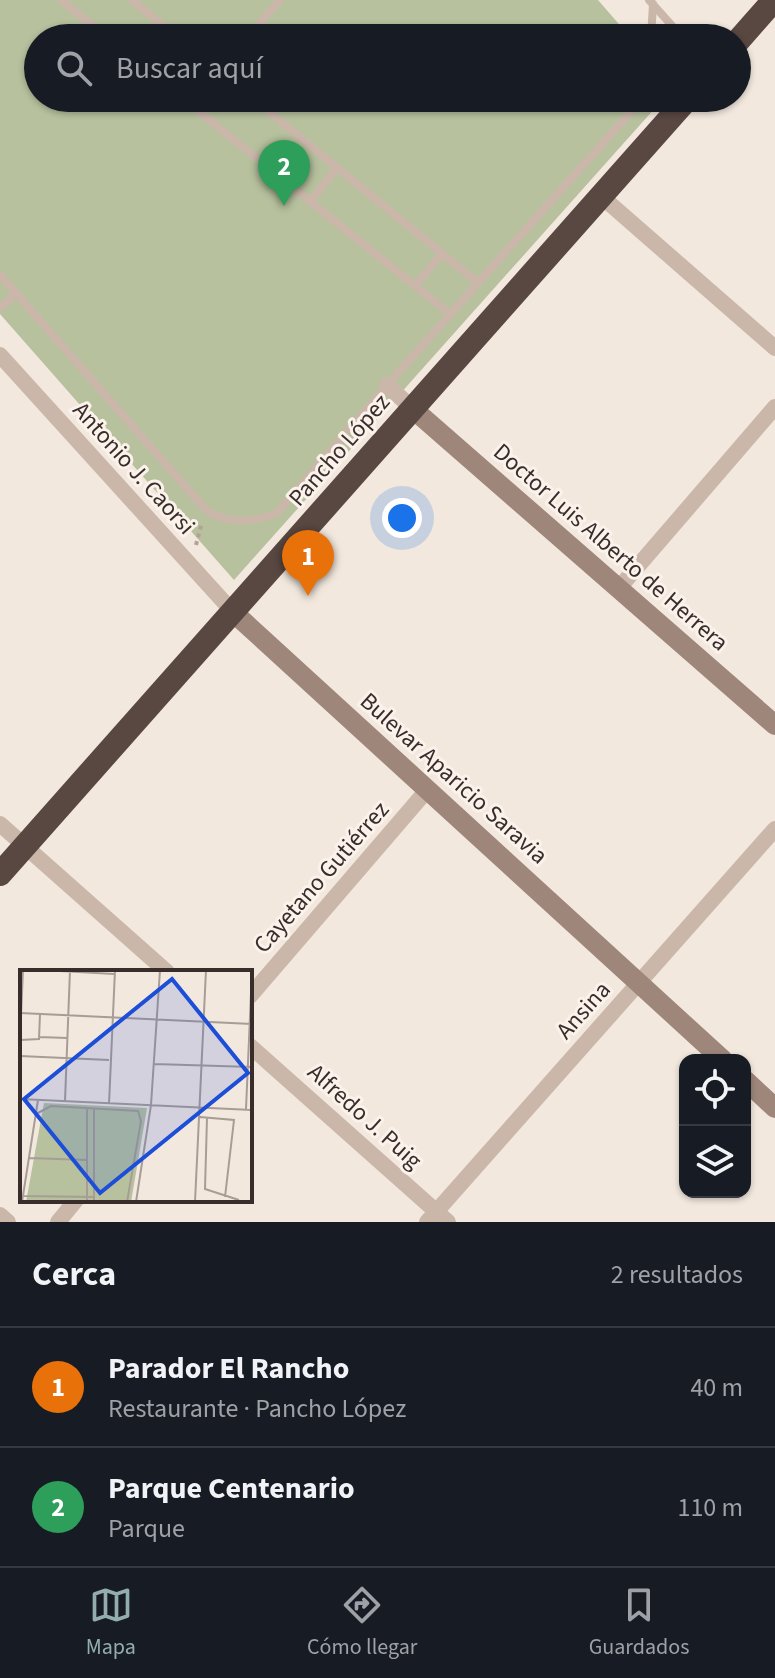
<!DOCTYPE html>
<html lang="es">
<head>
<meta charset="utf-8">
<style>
	body { margin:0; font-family:"Source Sans 3",sans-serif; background:#20242c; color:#f1f3f6 }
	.controls { position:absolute; right:24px; bottom:24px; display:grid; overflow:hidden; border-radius:16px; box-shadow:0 2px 6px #0004 }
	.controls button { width:72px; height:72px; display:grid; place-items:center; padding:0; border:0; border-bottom:2px solid #363941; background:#171b24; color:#f1f3f6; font:40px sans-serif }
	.you { position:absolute; left:402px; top:518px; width:28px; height:28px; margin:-20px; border:6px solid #fff; border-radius:50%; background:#1a73e8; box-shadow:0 0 0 12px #1a73e833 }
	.badge { display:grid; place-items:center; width:52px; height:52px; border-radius:50%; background:#93adaf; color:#fff; font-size:26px; font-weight:700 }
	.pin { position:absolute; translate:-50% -66px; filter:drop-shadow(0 2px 4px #0008) }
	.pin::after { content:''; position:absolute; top:42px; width:28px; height:24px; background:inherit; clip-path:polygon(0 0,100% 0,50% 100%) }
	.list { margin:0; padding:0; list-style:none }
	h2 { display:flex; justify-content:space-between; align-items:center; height:104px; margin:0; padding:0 32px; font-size:34px }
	h2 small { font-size:26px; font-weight:400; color:#9ea1a6 }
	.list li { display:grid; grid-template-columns:52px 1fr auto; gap:24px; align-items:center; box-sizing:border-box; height:120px; padding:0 32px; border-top:2px solid #363941 }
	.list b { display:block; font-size:30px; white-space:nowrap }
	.list p { margin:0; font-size:26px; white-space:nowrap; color:#9ea1a6 }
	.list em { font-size:26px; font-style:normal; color:#9ea1a6 }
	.icon { flex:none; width:44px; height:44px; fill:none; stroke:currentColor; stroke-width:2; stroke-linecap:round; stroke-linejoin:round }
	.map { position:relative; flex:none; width:775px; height:1222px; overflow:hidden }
	.search { position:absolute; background:#171b24; box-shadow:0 2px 6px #0004; left:24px; right:24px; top:24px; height:88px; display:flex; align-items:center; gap:20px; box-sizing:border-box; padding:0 28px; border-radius:44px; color:#9ea1a6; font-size:30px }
	.sheet { height:344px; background:#171b24 }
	nav { display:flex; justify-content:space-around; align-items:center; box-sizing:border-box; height:112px; border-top:2px solid #363941; background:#171b24; font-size:22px; color:#9ea1a6 }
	nav a { display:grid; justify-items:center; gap:4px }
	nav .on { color:#93adaf }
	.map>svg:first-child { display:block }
	.green { fill:#b7c19e }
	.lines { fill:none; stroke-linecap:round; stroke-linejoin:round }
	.path { stroke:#b6a194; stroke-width:4; stroke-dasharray:4 4; stroke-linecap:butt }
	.lane { stroke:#cab7aa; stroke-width:8 }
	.street { stroke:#cab7aa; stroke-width:16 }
	.secondary { stroke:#9e867b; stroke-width:20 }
	.highway { stroke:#594741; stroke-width:24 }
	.labels { text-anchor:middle; stroke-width:6; stroke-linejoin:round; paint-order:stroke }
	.street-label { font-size:24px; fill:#382d2a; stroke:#faf2eb }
	.inset-road { fill:none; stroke:#a89d96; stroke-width:2 }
	.view { fill:#1d4ed8; fill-opacity:0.15; stroke:#1d4ed8; stroke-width:4 }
	.inset-edge { fill:none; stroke:#382d2a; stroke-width:4 }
</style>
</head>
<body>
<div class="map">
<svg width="775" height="1222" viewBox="0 0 775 1222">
	<rect width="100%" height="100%" fill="#f2e8de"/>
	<path class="green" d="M0 0H598L631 38H38V98H664L234 580 0 314Z"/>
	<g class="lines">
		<path class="path" d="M196 545 202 522"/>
		<g class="lane">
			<path d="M61 0 108 38"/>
			<path d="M132 0 178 38"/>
			<path d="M649 0 683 38"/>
			<path d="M247 38 280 0"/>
			<path d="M651 38 653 4"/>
			<path d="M182 98 450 314"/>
			<path d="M252 98 478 283"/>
			<path d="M310 202 337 167"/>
			<path d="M0 275 205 509C225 525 255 522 277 513L387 385 635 107 639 98"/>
			<path d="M415 286 442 253"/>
			<path d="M0 308 16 294"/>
		</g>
		<g class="street">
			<path d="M601 196 775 348"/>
			<path d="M0 355 233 612"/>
			<path d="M387 385 413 409"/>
			<path d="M619 588 775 407"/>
			<path d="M0 824 167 972"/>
			<path d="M250 996 428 789"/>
			<path d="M250 1046 448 1222"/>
			<path d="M0 1215 8 1222"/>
			<path d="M58 1222 76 1200"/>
			<path d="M427 1222 775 829"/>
		</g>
		<g class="secondary">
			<path d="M413 409 775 725"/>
			<path d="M233 612 723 1060"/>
			<path d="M745 1080 775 1108"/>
		</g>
		<g class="highway">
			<path d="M737 42 774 0"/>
			<path d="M0 874 688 98"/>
		</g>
	</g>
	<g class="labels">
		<g class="street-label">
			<text transform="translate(339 450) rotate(-49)" y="8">Pancho López</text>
			<text transform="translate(134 468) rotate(48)" y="8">Antonio J. Caorsi</text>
			<text transform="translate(611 547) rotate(41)" y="8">Doctor Luis Alberto de Herrera</text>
			<text transform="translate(454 778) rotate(42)" y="8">Bulevar Aparicio Saravia</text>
			<text transform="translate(321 877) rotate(-49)" y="8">Cayetano Gutiérrez</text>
			<text transform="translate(583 1010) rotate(-48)" y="8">Ansina</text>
			<text transform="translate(365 1116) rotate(42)" y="8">Alfredo J. Puig</text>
		</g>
	</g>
	<g transform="translate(20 970)">
		<rect width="232" height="232" fill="#f2e8de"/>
		<path d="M24 133 127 138 111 232H6Z" fill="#b7c19e"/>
		<path class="inset-road" d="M22 0 94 4M0 43 232 54M19 67 47 68M0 69 3 0M0 70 19 69 20 44M0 86 89 90M134 94 232 97M0 129 232 140M45 131 50 0M89 134 95 0M67 138V232M74 138V232M226 139 232 0M16 144 31 136 118 141 121 151 107 232M180 147 214 150 205 227M187 148 185 219 219 230M9 188 67 190M4 226 74 227M2 232 18 130M116 232 131 135 140 0M175 232 186 0"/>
		<path class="view" d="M152 9 228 103 80 223 4 129Z"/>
		<rect width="232" height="232" class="inset-edge"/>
	</g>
</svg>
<div class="controls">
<button><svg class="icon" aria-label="locate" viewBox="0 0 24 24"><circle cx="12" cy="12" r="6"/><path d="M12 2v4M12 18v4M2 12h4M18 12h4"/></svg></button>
<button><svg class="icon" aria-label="layers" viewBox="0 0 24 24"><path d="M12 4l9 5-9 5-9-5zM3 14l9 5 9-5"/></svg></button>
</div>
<div class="you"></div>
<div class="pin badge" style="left:308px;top:596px;background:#e8710a">1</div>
<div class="pin badge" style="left:284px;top:206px;background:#2e9e5b">2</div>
<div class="search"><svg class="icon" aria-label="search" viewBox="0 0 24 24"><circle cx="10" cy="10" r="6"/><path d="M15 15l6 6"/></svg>Buscar aquí</div>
</div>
<section class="sheet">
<h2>Cerca<small>2 resultados</small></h2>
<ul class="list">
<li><span class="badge" style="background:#e8710a">1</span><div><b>Parador El Rancho</b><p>Restaurante · Pancho López</p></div><em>40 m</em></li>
<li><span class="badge" style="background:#2e9e5b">2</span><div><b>Parque Centenario</b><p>Parque</p></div><em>110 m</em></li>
</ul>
</section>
<nav>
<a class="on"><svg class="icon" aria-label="map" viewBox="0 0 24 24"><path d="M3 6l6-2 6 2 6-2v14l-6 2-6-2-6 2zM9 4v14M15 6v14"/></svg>Mapa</a>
<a><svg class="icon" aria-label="directions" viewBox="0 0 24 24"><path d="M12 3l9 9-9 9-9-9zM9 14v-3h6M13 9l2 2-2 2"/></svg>Cómo llegar</a>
<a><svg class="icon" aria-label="saved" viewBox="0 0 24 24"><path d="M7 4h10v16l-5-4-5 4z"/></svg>Guardados</a>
</nav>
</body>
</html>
